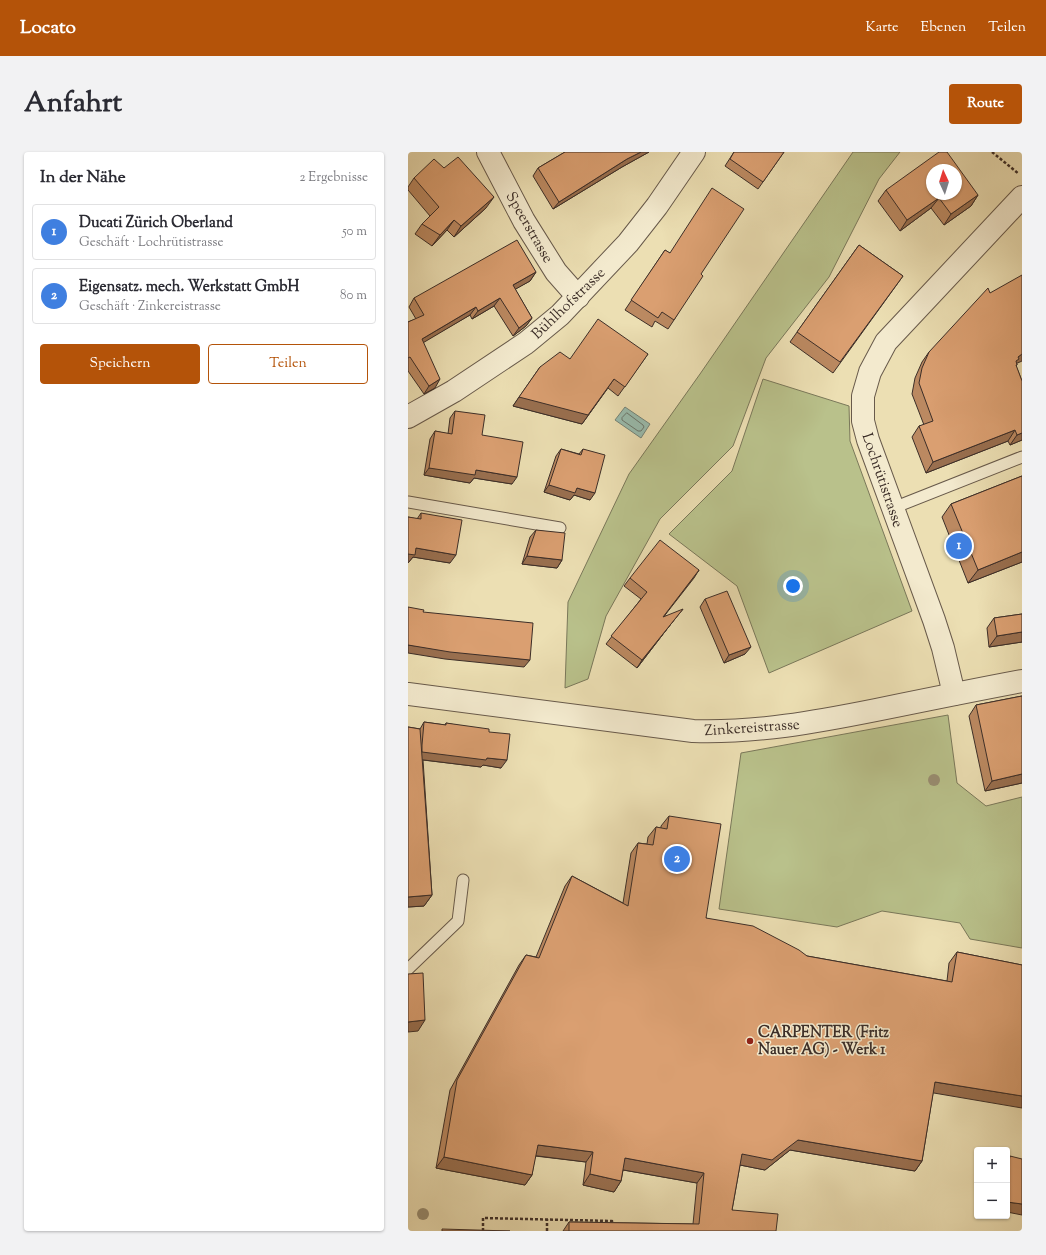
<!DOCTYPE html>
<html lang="de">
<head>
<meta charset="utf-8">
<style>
	body { margin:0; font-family:"Sorts Mill Goudy",serif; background:#f2f2f3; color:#2b2b33 }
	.controls { position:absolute; right:12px; bottom:12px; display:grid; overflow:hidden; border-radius:4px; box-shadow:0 1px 3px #0004 }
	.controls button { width:36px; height:36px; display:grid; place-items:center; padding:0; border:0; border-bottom:1px solid #e1e1e2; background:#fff; color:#2b2b33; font:20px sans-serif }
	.compass { position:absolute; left:518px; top:12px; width:36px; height:36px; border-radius:50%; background:#fff; box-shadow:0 1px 3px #0004; rotate:356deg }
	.you { position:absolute; left:385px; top:434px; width:14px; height:14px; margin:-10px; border:3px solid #fff; border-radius:50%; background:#1a73e8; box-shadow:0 0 0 6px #1a73e833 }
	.badge { display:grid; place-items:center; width:26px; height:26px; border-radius:50%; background:#b45309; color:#fff; font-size:13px; font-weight:700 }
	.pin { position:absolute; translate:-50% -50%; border:2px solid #fff; box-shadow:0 1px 4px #0006 }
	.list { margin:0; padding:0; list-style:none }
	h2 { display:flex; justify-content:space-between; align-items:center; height:52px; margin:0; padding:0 16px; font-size:17px }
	h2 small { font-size:13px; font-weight:400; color:#7c7c81 }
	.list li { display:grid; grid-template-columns:26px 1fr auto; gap:12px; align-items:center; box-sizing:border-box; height:56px; margin:0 8px 8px; padding:0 8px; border:1px solid #e1e1e2; border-radius:4px }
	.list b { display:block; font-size:15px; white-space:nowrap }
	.list p { margin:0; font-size:13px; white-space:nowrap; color:#7c7c81 }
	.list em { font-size:13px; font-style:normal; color:#7c7c81 }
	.actions { display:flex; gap:8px; padding:12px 16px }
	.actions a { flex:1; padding:9px 0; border:1px solid #b45309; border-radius:4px; text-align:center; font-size:14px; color:#b45309 }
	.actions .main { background:#b45309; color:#fff }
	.map { position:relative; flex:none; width:614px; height:1079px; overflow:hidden; border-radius:4px }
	header { display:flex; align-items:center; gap:24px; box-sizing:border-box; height:56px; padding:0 20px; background:#b45309; color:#fff }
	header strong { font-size:19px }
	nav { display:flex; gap:22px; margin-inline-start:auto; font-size:14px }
	.intro { display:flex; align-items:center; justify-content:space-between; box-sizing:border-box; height:96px; padding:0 24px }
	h1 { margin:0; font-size:28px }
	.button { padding:10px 18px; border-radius:4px; background:#b45309; color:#fff; font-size:14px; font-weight:700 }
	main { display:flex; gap:24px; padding:0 24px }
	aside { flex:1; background:#fff; border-radius:4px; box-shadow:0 1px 3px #0004 }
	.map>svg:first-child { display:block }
	.green { fill:#b9c18b; stroke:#7a785a }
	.water { fill:#99bcae; stroke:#748378 }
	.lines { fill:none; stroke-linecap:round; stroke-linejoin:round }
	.shore { stroke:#6a756b; stroke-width:1 }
	.service-casing { stroke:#685a4b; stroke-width:13 }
	.minor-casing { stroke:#685a4b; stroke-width:24 }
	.path { stroke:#3c2e28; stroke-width:2.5; stroke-dasharray:3 2; stroke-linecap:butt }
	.service { stroke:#f3eace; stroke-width:11 }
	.minor { stroke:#f3eace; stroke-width:22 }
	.tree { fill:#998e72 }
	.wall { fill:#bb8961; stroke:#3c2e28 }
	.shaded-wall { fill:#996f4f; stroke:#3c2e28 }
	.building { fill:#da9f71; stroke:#3c2e28; fill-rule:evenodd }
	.poi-dot { fill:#8f2418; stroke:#f3eace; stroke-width:1.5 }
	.labels { text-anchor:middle; stroke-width:3; stroke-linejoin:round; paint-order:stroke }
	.street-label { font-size:15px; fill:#3c2e28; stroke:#f3eace }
	.poi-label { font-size:15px; font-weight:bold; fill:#3c2e28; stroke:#f3eace; text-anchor:start }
</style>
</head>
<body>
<header>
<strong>Locato</strong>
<nav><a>Karte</a><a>Ebenen</a><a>Teilen</a></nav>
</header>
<div class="intro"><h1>Anfahrt</h1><a class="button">Route</a></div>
<main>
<aside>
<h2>In der Nähe<small>2 Ergebnisse</small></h2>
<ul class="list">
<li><span class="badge" style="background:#3f7fe0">1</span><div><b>Ducati Zürich Oberland</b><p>Geschäft · Lochrütistrasse</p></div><em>50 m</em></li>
<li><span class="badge" style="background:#3f7fe0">2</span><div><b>Eigensatz. mech. Werkstatt GmbH</b><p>Geschäft · Zinkereistrasse</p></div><em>80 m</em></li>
</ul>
<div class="actions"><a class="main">Speichern</a><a>Teilen</a></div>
</aside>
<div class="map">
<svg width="614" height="1079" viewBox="0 0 614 1079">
	<rect width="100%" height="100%" fill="#ecdfb3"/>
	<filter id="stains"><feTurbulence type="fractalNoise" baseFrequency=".005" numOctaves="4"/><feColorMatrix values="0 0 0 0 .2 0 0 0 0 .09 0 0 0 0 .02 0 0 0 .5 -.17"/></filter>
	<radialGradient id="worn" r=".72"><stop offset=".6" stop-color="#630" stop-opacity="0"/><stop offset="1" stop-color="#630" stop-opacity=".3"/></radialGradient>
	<g class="green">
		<path d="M445 0H492L471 27 421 125 358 206 325 294 252 367 198 464 180 527 157 536 160 450 221 322 292 222Z"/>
		<path d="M355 227 441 254 442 289 504 459 361 521 329 434 261 382 324 319Z"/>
		<path d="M540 563 549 631 578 654 614 645V796L562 787 552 771 474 759 429 775 311 757 333 601Z"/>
	</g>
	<path class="water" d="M217 255 242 272 233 286 207 268Z"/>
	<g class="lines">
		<path class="shore" d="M219 261 235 273 236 275 233 279H230L214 268V266Z"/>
		<defs>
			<g id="service">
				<path d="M0 350 152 376"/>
				<path d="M485 356 614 305"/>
				<path d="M0 817 50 769 55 728"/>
			</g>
			<g id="minor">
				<path d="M80 0 116 69 148 120 170 145"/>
				<path d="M0 265 46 239 118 191 152 163 220 91 249 54 286 0"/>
				<path d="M0 542 285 579C348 581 408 570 468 558 517 548 566 538 614 529"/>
				<path d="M546 542 535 496 526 468 460 288 455 269V244L462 220 478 190 614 45"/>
			</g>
		</defs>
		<use href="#service" class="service-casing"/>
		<use href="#minor" class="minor-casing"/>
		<g class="path">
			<path d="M584 0 611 22"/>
			<path d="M75 1079V1066L204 1069V1079"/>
			<path d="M139 1079V1067"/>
		</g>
		<use href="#service" class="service"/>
		<use href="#minor" class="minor"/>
	</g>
	<g class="tree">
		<circle cx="526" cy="628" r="6"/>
		<circle cx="15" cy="1062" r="6"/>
	</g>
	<g class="wall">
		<path d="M157 0H241L214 15 145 57 125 24 130 16Z"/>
		<path d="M326 0H376L350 37 317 14Z"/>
		<path d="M36 16 78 56 46 85 39 78 24 94 7 82 14 72 22 64 0 38V35L6 26Z"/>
		<path d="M478 38 570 43 563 54 536 73 523 56 492 79 470 49Z"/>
		<path d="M451 93 495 124 425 221 382 190Z"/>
		<path d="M257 98 293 122 266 168 260 177 247 169 244 175 217 158Z"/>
		<path d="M128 120 122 129 107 137 124 166 118 174 105 184 86 154 64 167 62 163 15 190 27 236 16 242 0 219V170L8 167 1 155 6 146Z"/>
		<path d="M521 200 609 212V213L608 214 614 229V288L602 293 600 289 518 321 504 285 511 274 516 273 504 242 507 226 514 210Z"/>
		<path d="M240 202 210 244 200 236 174 272 105 254 132 215 162 207Z"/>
		<path d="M47 259 74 283 104 332 66 326 62 331 16 323 22 287 27 279 40 282 42 266Z"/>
		<path d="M153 297 171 302 175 297 182 348 166 343 162 348 136 340 148 304Z"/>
		<path d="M614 324V410L560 431 534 365 543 352Z"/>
		<path d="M13 361 42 411 5 405 0 411V365L9 367Z"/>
		<path d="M128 378 154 408 149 416 114 412 122 385Z"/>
		<path d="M291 418 256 464H269L229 516 198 492 233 447 216 434 222 426Z"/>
		<path d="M297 447 337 502 316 511 292 455Z"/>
		<path d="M614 462V490L581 495 579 476 586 466Z"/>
		<path d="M614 544V631L577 639 561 564 568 553Z"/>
		<path d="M16 570 37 573 38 571 81 580 93 616 75 613 73 615 15 608 24 743 16 754 0 755V575L12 577Z"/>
		<path d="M261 664 298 766 399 804 539 829 541 811 549 800 614 813 525 941 514 1009 507 1019 382 998 357 1018 332 1013 324 1058 368 1079H155L161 1070 285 1072 289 1031 215 1018 213 1029 206 1040 175 1033 178 1010 127 1004 124 1023 117 1033 28 1016 42 938 111 813 118 803 128 805 157 734 164 724 215 751 223 701 230 691 239 692 240 685 248 675 253 676V674Z"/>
		<path d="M602 1004 599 1060V1009Z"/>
	</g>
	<g class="shaded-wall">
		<path d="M233 0H241L214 15 145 57 151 50 219 7Z"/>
		<path d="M570 43 563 54 536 73 543 62Z"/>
		<path d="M86 45 78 56 46 85 53 74Z"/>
		<path d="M531 46 523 56 492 79 499 68Z"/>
		<path d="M46 68 39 78 24 94 32 83Z"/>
		<path d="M128 120 122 129 99 142 105 133Z"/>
		<path d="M92 146 86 154 64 167 70 159Z"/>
		<path d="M68 155 62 163 8 195 14 187Z"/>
		<path d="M124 166 118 174 105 184 111 176Z"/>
		<path d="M614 202V209L603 214 610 205Z"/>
		<path d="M32 227 27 236 16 242 21 234Z"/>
		<path d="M206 227 174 272 105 254 111 245Z"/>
		<path d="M607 278 600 289 518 321 525 310Z"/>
		<path d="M614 281V288L602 293 609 283Z"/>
		<path d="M21 316 68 318 109 325 104 332 66 326 62 331 16 323Z"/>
		<path d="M141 333 169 336 187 341 182 348 166 343 162 348 136 340Z"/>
		<path d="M8 396 48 403 42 411 5 405 0 411V402Z"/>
		<path d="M614 400V410L560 431 570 418Z"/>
		<path d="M119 404 154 408 149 416 114 412Z"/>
		<path d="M291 418 286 426 250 472 255 465Z"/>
		<path d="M275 457 269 464 229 516 234 508Z"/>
		<path d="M614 480V490L581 495 589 484Z"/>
		<path d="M0 493 122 508 116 515 37 507 0 501Z"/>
		<path d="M343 495 337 502 316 511 321 503Z"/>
		<path d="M13 599 79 606 99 608 93 616 75 613 73 615 8 607Z"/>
		<path d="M614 622V631L577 639 584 629Z"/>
		<path d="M24 743 16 754 0 755V745Z"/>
		<path d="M17 868 10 879 0 880V870Z"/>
		<path d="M527 930 614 944V956L520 940Z"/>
		<path d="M390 988 514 1009 507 1019 382 998 357 1018 327 1012 334 1002Z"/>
		<path d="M130 993 185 1000 178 1010 122 1003Z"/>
		<path d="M36 1005 124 1023 117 1033 28 1016Z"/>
		<path d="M217 1006 296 1021 289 1031 210 1017Z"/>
		<path d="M182 1022 213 1029 206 1040 175 1033Z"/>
		<path d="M599 1050 614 1052V1063L599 1060Z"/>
	</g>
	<g class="building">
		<path d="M157 0H233L219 7 151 50 130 16Z"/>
		<path d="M326 0H376L355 30 322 7Z"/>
		<path d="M531 0H539L570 43 543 62 531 46 499 68 478 38ZM524 18H548V42H524Z"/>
		<path d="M50 5 86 45 53 74 46 68 32 83 14 72 31 55 6 26 26 7 36 16Z"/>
		<path d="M304 36 336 57 293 122 295 124 266 168 254 160 250 166 223 148 257 98 262 101Z"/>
		<path d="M109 88 128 120 105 133 124 166 111 176 92 146 70 159 68 155 14 187 32 227 21 234 2 205 0 206V170L16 163 6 146Z"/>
		<path d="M451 93 495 124 432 210 389 180Z"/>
		<path d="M614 123V202L610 205 611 207 608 209 609 213H608L614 229V281L609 283 607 278 525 310 511 274 525 269 511 231 514 216 521 200 580 136 582 141Z"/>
		<path d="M190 167 240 202 217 235 206 227 180 263 111 245 132 215 152 200 162 207Z"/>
		<path d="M47 259 77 263 74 283 115 290 109 325 68 318 67 323 21 316 27 279 44 282Z"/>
		<path d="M153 297 173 303 175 297 197 303 187 341 169 336 167 341 141 333Z"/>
		<path d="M614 324V400L570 418 543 352Z"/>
		<path d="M13 361 54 368 48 403 8 396 7 403 0 402V365L13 367Z"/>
		<path d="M128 378 157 381 154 408 119 404Z"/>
		<path d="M252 388 291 418 255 465 275 457 234 508 203 484 239 440 222 426Z"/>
		<path d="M319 439 343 495 321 503 297 447Z"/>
		<path d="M0 455 16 458 15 460 125 471 122 508 42 500 0 493Z"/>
		<path d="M614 462V480L589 484 586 466Z"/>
		<path d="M614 544V622L584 629 568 553Z"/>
		<path d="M16 570 38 573V571L81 577V580L102 582 99 608 79 606 78 608 14 600V593Z"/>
		<path d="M0 575 12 577 24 743 0 745Z"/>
		<path d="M261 664 313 672 298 766 345 774 391 798 399 804 544 830 549 800 614 813V944L527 930 514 1009 390 988 364 1008 334 1002 324 1058 370 1062 368 1079H161V1070L291 1072 296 1021 217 1006 213 1029 182 1022 185 1000 130 993 124 1023 36 1005 49 928 118 803 131 806 164 724 220 754 230 691 245 693 248 675 259 677Z"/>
		<path d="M15 821 17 868 0 870V822Z"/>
		<path d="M602 1004 614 1007V1052L599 1050V1022Z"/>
		<path d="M34 1077 102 1079H34Z"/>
	</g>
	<circle class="poi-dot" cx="342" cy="889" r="4"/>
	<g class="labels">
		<g class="street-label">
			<text transform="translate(122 75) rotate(60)" y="5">Speerstrasse</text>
			<text transform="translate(160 151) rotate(-44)" y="5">Bühlhofstrasse</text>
			<text transform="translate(475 328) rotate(71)" y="5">Lochrütistrasse</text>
			<text transform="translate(344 575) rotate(-4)" y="5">Zinkereistrasse</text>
		</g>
		<g class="poi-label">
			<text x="350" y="885">CARPENTER (Fritz<tspan x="350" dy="17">Nauer AG) - Werk 1</tspan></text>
		</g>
	</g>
	<rect width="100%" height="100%" filter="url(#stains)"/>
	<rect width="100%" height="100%" fill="url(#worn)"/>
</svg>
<div class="controls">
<button>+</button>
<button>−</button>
</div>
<svg class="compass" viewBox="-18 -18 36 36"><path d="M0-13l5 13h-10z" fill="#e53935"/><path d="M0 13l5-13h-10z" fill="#7c7c81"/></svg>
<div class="you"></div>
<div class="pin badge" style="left:551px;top:394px;background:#3f7fe0">1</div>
<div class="pin badge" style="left:269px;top:707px;background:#3f7fe0">2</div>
</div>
</main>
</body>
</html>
